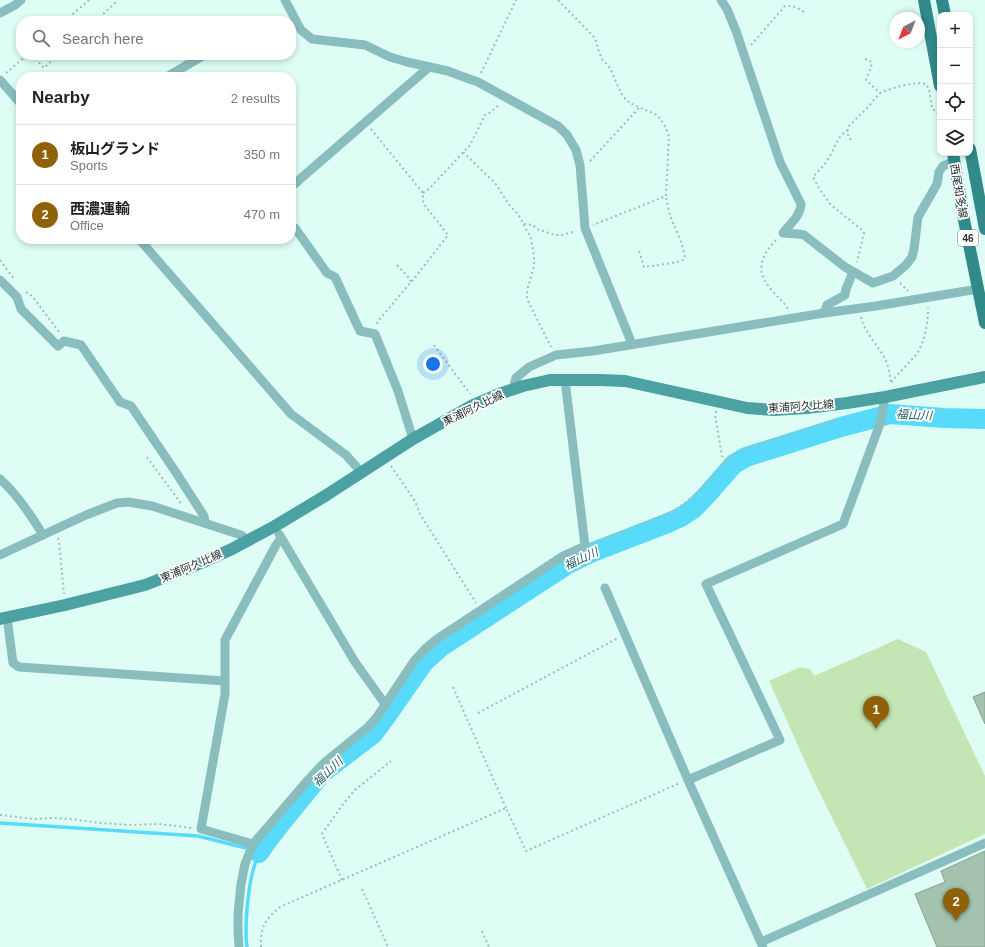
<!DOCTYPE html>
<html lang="en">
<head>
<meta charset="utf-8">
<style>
	body { margin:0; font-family:Helvetica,"Noto Sans JP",sans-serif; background:#f2f2f2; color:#222 }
	.controls { position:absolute; right:12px; top:12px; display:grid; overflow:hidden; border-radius:8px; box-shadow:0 2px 6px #0003 }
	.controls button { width:36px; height:36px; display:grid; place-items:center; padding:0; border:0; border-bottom:1px solid #e0e0e0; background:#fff; color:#222; font:20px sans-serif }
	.compass { position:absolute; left:889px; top:12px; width:36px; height:36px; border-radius:50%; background:#fff; box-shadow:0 2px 6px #0003; rotate:222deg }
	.you { position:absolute; left:433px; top:364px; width:14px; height:14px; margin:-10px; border:3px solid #fff; border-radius:50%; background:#1a73e8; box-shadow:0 0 0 6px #1a73e833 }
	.badge { display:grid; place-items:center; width:26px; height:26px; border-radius:50%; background:#8f6209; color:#fff; font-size:13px; font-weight:700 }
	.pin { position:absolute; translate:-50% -33px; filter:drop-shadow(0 1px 2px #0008) }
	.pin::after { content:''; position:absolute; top:21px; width:14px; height:12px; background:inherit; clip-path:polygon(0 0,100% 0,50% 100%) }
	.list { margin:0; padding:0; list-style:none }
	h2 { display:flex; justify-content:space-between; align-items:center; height:52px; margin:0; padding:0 16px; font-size:17px }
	h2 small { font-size:13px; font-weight:400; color:#767676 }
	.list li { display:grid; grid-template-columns:26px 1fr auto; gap:12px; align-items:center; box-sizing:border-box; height:60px; padding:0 16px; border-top:1px solid #e0e0e0 }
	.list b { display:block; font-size:15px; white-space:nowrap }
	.list p { margin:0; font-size:13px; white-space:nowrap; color:#767676 }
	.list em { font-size:13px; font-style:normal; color:#767676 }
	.icon { flex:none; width:22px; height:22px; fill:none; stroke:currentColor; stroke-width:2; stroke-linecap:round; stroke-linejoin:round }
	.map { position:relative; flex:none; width:985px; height:947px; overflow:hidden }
	.search { position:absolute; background:#fff; box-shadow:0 2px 6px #0003; left:16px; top:16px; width:280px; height:44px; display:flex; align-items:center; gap:10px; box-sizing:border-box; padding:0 14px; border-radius:16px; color:#767676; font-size:15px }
	.panel { position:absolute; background:#fff; box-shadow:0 2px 6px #0003; left:16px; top:72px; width:280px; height:172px; border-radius:16px }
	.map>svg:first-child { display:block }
	.green { fill:#c3e6b4 }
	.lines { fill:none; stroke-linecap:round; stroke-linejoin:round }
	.stream { stroke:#58dbfa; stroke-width:3.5 }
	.river { stroke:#58dbfa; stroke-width:20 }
	.building { fill:#a3c3ae; stroke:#85a490 }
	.path { stroke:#a2bdb6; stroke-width:2; stroke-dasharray:2 3; stroke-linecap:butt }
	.minor { stroke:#8abebe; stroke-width:9 }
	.secondary { stroke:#4ca1a2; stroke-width:12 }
	.primary { stroke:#31898a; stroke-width:12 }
	.labels { text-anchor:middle; stroke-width:3.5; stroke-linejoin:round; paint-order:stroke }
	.shield { fill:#fff; stroke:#65706d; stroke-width:1 }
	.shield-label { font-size:10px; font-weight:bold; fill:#23332f }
	.street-label { font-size:11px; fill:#23332f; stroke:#fff }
	.water-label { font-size:12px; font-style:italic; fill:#295f6c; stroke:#fff }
</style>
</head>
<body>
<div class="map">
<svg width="985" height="947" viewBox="0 0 985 947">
	<rect width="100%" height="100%" fill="#defef5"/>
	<path class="green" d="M898 639 926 652 985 776V834L867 889 813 779 769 681 800 667 810 669 814 676Z"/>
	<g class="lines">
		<path class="stream" d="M0 823 198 836 246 848 259 853C251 871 249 889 247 909 246 922 245 934 247 947"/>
		<path class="river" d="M259 853 265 844 282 822 322 773 373 734 385 718 424 662 442 646 568 564 588 554 668 523 681 517 693 509 705 497 734 464 746 457 841 427 890 414 944 418 985 419"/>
	</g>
	<g class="building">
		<path d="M985 692V724L973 697Z"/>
		<path d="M985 851V947H937L915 894 945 882 941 871Z"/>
	</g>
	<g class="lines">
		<g class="path">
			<path d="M558 0 595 38 599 52 602 59 610 68 621 93 626 100 632 104 657 115 661 120 666 128 669 136 666 196 593 225"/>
			<path d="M65 21 89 0"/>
			<path d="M96 21 118 0"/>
			<path d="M751 45 785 6C793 5 798 8 805 13"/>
			<path d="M32 55 44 68 58 55"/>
			<path d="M865 59 869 60 872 63 871 67 866 80 880 93C893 88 913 81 926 84L929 89 932 108 937 113H940"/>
			<path d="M6 73 27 55"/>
			<path d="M481 73 516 0"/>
			<path d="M371 129 423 193V203L448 235 417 275 379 320 376 325"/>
			<path d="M848 130C836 137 835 149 828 159 824 166 818 171 813 177L820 190 831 205 862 230 864 233 857 262"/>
			<path d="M851 140 847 133 848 127 867 108 880 93"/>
			<path d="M463 152 495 183 510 206 518 214 531 238 534 256V266L527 291V299L551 347"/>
			<path d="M590 161 639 108"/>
			<path d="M423 193 429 189 470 145 485 115 488 114 499 105"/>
			<path d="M524 224 533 225 537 229 555 235H562L576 231"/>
			<path d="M776 240C762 255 755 269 769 287 775 295 783 301 788 309"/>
			<path d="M639 251 644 267C650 266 681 263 684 259 688 254 672 222 670 215 668 209 667 202 666 196"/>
			<path d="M0 260 14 279"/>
			<path d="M397 265 410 279 411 282"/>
			<path d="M900 283 908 291"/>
			<path d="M26 292 32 296 60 333"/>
			<path d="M861 317C865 334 879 346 886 361 889 368 890 376 891 383"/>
			<path d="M434 345 470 394"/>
			<path d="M891 382 917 354C925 340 928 324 928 308"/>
			<path d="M716 411 715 415 722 456 726 461"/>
			<path d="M147 457 182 505"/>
			<path d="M391 466 415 501 420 514 476 603"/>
			<path d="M58 538 59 541 64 594"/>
			<path d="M593 543 674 511 696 494 731 456 750 447 834 420V416"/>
			<path d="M453 687 506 808"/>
			<path d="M478 713 618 638"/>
			<path d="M0 815 33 819 53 818 70 819 101 823 129 825 159 824 192 828"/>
			<path d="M342 880 322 834 343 804 355 790 391 761"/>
			<path d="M362 889 388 947"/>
			<path d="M482 931 489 947"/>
			<path d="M261 947C260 927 265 920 280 907L506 808 526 851 680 783"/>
		</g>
		<g class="minor">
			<path d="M285 0 301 30 312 39 365 45 390 57 407 62 448 71 461 76 478 82 558 126 567 135 576 150 580 165 585 228 632 344"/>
			<path d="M721 0 727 9 736 31 780 162 801 204C801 215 790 224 783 233L798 234 804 235 845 267 873 283 893 276 906 265 912 257 914 249 918 217 937 184 939 172 943 166 954 161"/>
			<path d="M0 13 15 5 21 0"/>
			<path d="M168 77 170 75 204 55"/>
			<path d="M0 80 21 104"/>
			<path d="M291 187 429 67"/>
			<path d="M291 226 295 228 327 273 335 277 360 331 375 334 398 391 413 439"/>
			<path d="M139 239 291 414 346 455 361 472"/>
			<path d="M0 280 17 297 21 309 58 346 64 341 81 345 120 402 131 406 175 471 204 516 205 523"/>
			<path d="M824 313 827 305 845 295 846 289 853 272"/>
			<path d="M513 389 516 378 529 367 556 355 593 351 824 313 876 306 978 289"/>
			<path d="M0 479C18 495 31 515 43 535"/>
			<path d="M279 534 355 662 385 704"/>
			<path d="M0 555 86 515 117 503 128 502 152 506 241 535 247 540"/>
			<path d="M605 588 688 780 763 947"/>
			<path d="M7 617 13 663 19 667 225 681"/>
			<path d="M688 780 780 740 706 584 843 524 881 421 885 397"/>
			<path d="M253 844 201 829 225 694V640L276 545 281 538"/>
			<path d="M761 942 985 843"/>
			<path d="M239 947 238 932V914L241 884 245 864 253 844 308 780 324 763 367 728 377 717 414 661 425 649 437 639 563 556 585 546 565 380"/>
		</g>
		<path class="secondary" d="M0 619 65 605 145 585 201 563 232 549 275 526 325 496 413 439 473 405 499 394 523 386 550 380H600L625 381 747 408 774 410 807 408 847 403 885 397 985 377"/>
		<g class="primary">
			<path d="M924 0 940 86"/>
			<path d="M942 0 945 15"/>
			<path d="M970 149 985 229"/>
			<path d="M953 153 964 220 985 323"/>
		</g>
	</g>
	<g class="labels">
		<rect class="shield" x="958" y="230" width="20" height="16" rx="3"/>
		<g class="shield-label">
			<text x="968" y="242">46</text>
		</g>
		<g class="street-label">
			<text transform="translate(959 191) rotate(80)" y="4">西尾知多線</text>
			<text transform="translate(801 406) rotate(-4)" y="4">東浦阿久比線</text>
			<text transform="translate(473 408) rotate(-26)" y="4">東浦阿久比線</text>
			<text transform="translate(191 566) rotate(-23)" y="4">東浦阿久比線</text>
		</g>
		<g class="water-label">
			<text transform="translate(914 415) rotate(3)" y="4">福山川</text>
			<text transform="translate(581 559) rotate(-25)" y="4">福山川</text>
			<text transform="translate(328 772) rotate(-44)" y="4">福山川</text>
		</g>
	</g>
</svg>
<div class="controls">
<button>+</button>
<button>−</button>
<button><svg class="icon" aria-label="locate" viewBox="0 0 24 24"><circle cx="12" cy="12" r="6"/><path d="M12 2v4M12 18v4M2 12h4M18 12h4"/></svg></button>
<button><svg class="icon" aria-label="layers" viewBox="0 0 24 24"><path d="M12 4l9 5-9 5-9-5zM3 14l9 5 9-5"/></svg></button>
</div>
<svg class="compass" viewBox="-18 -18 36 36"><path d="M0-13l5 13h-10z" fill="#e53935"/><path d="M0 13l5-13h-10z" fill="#767676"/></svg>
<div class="you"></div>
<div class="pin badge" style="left:876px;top:729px">1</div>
<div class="pin badge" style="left:956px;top:921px">2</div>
<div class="search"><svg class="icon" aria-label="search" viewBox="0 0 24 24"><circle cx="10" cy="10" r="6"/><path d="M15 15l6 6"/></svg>Search here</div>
<section class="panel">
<h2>Nearby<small>2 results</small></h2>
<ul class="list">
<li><span class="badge">1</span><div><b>板山グランド</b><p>Sports</p></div><em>350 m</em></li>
<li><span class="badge">2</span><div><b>西濃運輸</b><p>Office</p></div><em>470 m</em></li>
</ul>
</section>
</div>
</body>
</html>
